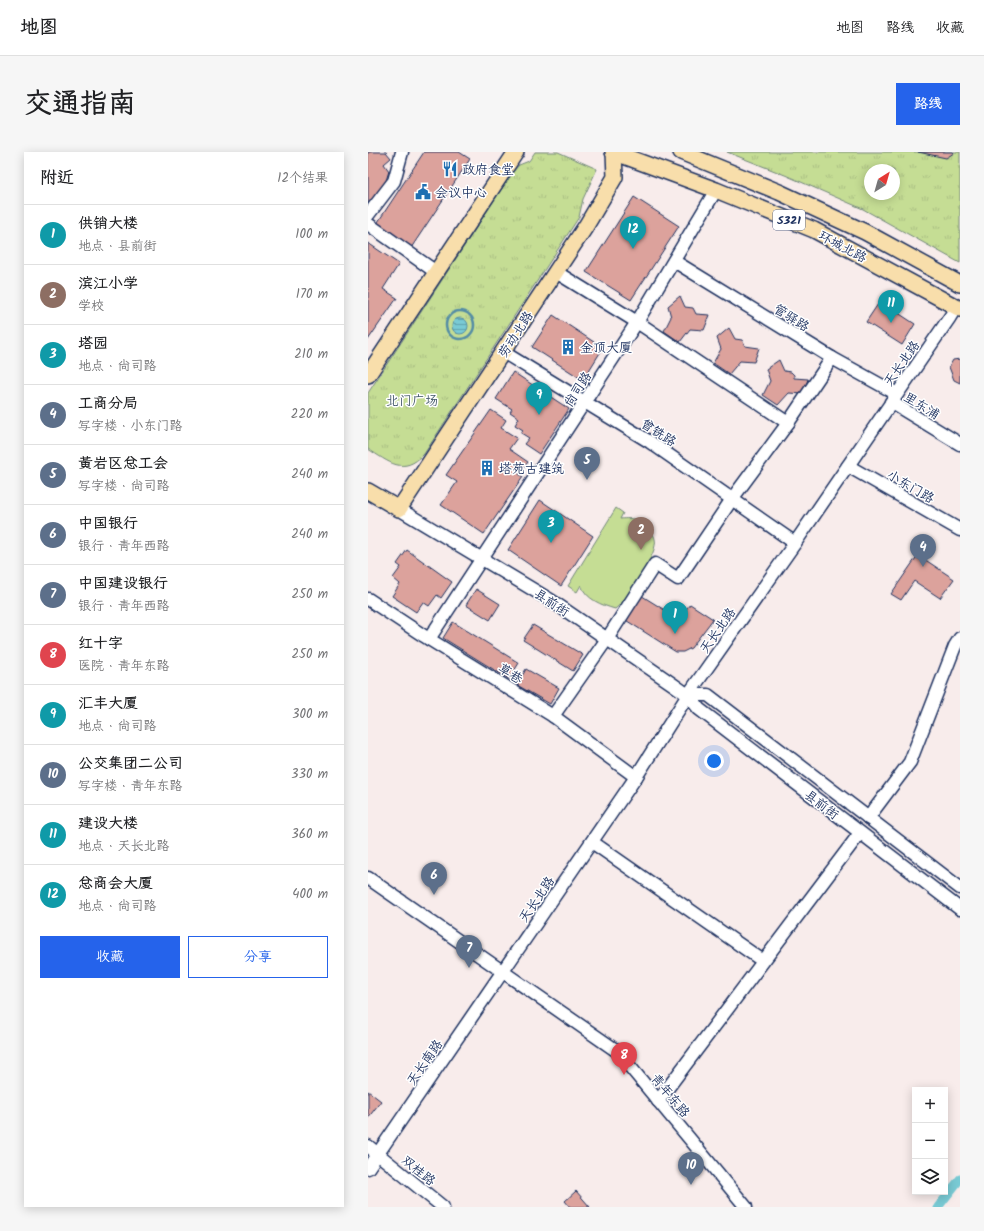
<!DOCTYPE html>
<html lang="zh">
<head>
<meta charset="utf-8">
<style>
	body { margin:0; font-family:Kalam,"LXGW WenKai TC",sans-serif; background:#f6f6f6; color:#202124 }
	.controls { position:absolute; right:12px; bottom:12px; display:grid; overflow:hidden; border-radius:0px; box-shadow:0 2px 10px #0003 }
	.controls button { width:36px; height:36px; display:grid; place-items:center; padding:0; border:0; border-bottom:1px solid #e0e0e0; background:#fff; color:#202124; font:20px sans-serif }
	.compass { position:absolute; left:496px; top:12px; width:36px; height:36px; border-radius:50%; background:#fff; box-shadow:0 2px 10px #0003; rotate:37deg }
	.you { position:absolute; left:346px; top:609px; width:14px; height:14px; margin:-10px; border:3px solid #fff; border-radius:50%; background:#1a73e8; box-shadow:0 0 0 6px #1a73e833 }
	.badge { display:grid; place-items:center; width:26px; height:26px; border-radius:50%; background:#2563eb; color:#fff; font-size:13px; font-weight:700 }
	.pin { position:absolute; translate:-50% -33px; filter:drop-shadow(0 1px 2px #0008) }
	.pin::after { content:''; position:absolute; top:21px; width:14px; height:12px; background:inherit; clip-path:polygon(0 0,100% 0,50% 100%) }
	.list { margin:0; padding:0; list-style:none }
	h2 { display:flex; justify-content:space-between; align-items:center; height:52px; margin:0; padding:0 16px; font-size:17px }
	h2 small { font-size:13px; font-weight:400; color:#757577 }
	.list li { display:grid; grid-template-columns:26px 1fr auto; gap:12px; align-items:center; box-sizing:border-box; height:60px; padding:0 16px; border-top:1px solid #e0e0e0 }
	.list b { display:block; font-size:15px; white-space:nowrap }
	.list p { margin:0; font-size:13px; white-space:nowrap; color:#757577 }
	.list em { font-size:13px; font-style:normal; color:#757577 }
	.actions { display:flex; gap:8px; padding:12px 16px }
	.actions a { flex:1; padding:9px 0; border:1px solid #2563eb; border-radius:0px; text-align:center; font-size:14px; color:#2563eb }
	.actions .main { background:#2563eb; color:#fff }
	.icon { flex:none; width:22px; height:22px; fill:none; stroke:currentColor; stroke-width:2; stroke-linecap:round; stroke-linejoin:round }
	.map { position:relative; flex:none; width:592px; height:1055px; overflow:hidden; border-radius:0px }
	header { display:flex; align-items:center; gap:24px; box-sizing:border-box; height:56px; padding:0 20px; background:#fff; border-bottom:1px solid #e0e0e0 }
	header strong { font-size:19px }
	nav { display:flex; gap:22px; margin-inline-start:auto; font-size:14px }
	.intro { display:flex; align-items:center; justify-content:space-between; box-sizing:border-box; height:96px; padding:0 24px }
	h1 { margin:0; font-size:28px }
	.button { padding:10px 18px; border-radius:0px; background:#2563eb; color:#fff; font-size:14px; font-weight:700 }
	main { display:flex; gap:24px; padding:0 24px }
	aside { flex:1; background:#fff; border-radius:0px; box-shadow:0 2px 10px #0003 }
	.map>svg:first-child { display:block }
	.green { fill:#c5dd94; stroke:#708679 }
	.park { fill:url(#park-tufts); stroke:#708679; fill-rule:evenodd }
	.water { fill:url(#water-rules); stroke:#538ca5 }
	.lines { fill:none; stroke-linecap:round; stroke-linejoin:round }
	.stream { stroke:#538ca5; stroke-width:2.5 }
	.canal { stroke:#79cad4; stroke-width:9 }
	.building { fill:#dca29c; stroke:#1b2f5e }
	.minor-casing { stroke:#1b2f5e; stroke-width:15 }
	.major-casing { stroke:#1b2f5e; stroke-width:18 }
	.minor { stroke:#fff; stroke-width:12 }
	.major { stroke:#f8deab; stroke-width:15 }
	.labels { text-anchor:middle; stroke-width:3; stroke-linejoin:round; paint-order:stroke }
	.shield { fill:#fff; stroke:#5f6d8e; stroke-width:1 }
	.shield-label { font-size:12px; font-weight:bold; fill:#1b2f5e }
	.poi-label { font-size:13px; fill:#1b2f5e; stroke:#fff; text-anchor:start }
	.street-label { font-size:13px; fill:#1b2f5e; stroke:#fff }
	.park-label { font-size:13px; fill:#465a6c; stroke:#fff }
</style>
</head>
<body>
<header>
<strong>地图</strong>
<nav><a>地图</a><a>路线</a><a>收藏</a></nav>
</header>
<div class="intro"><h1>交通指南</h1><a class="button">路线</a></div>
<main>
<aside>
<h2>附近<small>12个结果</small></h2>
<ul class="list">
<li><span class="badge" style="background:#0f9aa8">1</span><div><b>供销大楼</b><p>地点 · 县前街</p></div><em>100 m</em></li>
<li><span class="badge" style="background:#8d6e63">2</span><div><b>滨江小学</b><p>学校</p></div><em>170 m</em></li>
<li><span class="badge" style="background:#0f9aa8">3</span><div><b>塔园</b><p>地点 · 尚司路</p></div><em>210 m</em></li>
<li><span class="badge" style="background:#5c6f8a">4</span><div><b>工商分局</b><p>写字楼 · 小东门路</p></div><em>220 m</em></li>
<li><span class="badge" style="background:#5c6f8a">5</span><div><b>黄岩区总工会</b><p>写字楼 · 尚司路</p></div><em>240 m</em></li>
<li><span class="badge" style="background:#5c6f8a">6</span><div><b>中国银行</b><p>银行 · 青年西路</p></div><em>240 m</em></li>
<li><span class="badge" style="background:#5c6f8a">7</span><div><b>中国建设银行</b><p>银行 · 青年西路</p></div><em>250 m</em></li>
<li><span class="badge" style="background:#e0444e">8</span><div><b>红十字</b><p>医院 · 青年东路</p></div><em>250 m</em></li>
<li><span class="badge" style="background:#0f9aa8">9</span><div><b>汇丰大厦</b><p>地点 · 尚司路</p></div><em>300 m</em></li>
<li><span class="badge" style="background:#5c6f8a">10</span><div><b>公交集团二公司</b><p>写字楼 · 青年东路</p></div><em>330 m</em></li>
<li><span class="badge" style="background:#0f9aa8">11</span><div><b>建设大楼</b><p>地点 · 天长北路</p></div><em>360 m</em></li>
<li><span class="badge" style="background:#0f9aa8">12</span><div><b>总商会大厦</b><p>地点 · 尚司路</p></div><em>400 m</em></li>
</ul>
<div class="actions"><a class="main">收藏</a><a>分享</a></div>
</aside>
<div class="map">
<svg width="592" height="1055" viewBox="0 0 592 1055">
	<defs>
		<pattern id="park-tufts" width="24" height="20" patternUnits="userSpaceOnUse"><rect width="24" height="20" fill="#c5dd94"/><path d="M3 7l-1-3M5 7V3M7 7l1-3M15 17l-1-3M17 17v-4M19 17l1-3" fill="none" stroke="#a9be82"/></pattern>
		<pattern id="water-rules" width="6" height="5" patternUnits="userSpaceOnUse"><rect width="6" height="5" fill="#79cad4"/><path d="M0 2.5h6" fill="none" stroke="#62a4af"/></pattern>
	</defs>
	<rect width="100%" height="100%" fill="#f8eceb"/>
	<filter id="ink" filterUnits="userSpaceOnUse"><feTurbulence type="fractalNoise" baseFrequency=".025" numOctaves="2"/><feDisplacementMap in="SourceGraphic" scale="8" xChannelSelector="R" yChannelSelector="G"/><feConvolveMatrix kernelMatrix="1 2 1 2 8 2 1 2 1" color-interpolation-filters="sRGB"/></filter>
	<g filter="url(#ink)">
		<path class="green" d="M248 356 255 361 252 367C264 366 276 366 283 379 284 381 287 385 287 387 291 401 262 439 254 451L247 457C233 453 218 447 213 433L209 440 200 434Z"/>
		<g class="park">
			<path d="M167 0H190L229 17 215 47 211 65 56 302C35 324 21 310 0 297V241L144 21 151 13 161 9Z"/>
			<path d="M359 0H592V111L495 57 417 23ZM502 18H526V42H502Z"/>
		</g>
		<circle class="water" cx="92" cy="174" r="8"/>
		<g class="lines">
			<circle class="stream" cx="92" cy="173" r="14"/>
			<path class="canal" d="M570 1055 592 1027"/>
		</g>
		<g class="building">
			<path d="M0 0H18L23 6 16 12 21 19 17 32 0 54Z"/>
			<path d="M56 0H91L102 7 43 96 8 73Z"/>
			<path d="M550 0H585L586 1 578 6Z"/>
			<path d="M266 45 311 74 263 148 218 120Z"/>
			<path d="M0 91 31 112 15 137 29 146 0 188Z"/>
			<path d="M312 144 317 155 325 156 328 162 342 163 336 178 322 177 312 190 296 179 303 165 300 154Z"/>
			<path d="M512 149 547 172 534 193 498 170Z"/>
			<path d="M185 163 235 196 215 228 164 195Z"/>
			<path d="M361 176 367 187 374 188 377 194 391 196 386 210 372 209 361 222 345 211 353 197 349 186Z"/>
			<path d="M592 207V231L586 228 581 215 585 208Z"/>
			<path d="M411 208 416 219 423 220 426 223V226L440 227 435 242 421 241 410 253 395 243 402 229 398 217Z"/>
			<path d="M145 220 201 257 171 302 156 292 161 286 153 281 155 278 147 273 151 266 142 260 144 257 128 247Z"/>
			<path d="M123 258 138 268 133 276 149 286 141 297 160 310 151 322 155 325 116 382 73 353 89 330 78 323Z"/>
			<path d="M172 348 225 384 193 434 140 398Z"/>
			<path d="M39 398 84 430 73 446 69 443 61 454 55 450 48 460 24 444 32 432 25 426 33 415 29 412Z"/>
			<path d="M550 403 586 427 572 446 546 429 533 448 523 442Z"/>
			<path d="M108 437 132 452 122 468 98 453Z"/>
			<path d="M271 442 311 467 322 452 345 467 323 496 315 500H308L256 467Z"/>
			<path d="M85 470 151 511 141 527 75 486Z"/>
			<path d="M165 473 215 503 205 519 155 488Z"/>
			<path d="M158 517 191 536 182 552 149 533Z"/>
			<path d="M0 939 13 949 0 966Z"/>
			<path d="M208 1039 222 1055H202L197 1049Z"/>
		</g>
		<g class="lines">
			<defs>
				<g id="minor">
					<path d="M0 63 26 29 34 0"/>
					<path d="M0 72 68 120"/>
					<path d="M306 109 464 206 529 242"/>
					<path d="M188 120 269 170 420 271"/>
					<path d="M135 200 282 290 427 391"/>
					<path d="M523 250 592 292"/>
					<path d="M480 314 592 378"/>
					<path d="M31 357 184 449 306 533 320 543 331 557 592 757"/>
					<path d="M0 447 56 484 185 564 268 625"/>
					<path d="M61 487 269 170 348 38"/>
					<path d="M320 543H340L592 736"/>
					<path d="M185 564 239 487 287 412 310 427 364 347 420 271 464 206"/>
					<path d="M500 666 542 610 587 494 592 486"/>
					<path d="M224 690 395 809"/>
					<path d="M0 726 249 899 378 1055"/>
					<path d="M290 949 492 681"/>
					<path d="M0 994 75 1055"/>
					<path d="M0 1016 268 625 320 543 427 391 582 165 588 155"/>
				</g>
				<g id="major">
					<path d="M245 0 348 38 446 78 592 157"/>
					<path d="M313 0 411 40 497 80 592 132"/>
					<path d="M0 223 148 0"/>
					<path d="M0 339 31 357 218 74 247 25 246 0"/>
				</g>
			</defs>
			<use href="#minor" class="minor-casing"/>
			<use href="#major" class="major-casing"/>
			<use href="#minor" class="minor"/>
			<use href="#major" class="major"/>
		</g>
	</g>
	<defs>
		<symbol id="restaurant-bare" viewBox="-9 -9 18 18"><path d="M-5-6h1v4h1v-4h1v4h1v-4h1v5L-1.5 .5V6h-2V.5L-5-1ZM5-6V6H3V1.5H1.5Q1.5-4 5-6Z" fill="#1f6fb2" stroke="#fff" stroke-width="2.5" paint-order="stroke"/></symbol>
		<symbol id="civic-bare" viewBox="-9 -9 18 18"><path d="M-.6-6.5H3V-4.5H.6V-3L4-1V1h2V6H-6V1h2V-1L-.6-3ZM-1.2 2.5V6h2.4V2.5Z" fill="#1f6fb2" stroke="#fff" stroke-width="2.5" paint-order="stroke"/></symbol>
		<symbol id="building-bare" viewBox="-9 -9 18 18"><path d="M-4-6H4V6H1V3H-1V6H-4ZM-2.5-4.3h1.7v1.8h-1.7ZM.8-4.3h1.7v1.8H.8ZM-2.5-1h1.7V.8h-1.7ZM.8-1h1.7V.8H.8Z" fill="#1f6fb2" stroke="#fff" stroke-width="2.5" paint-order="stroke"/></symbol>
	</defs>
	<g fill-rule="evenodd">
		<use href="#restaurant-bare" x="71" y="6" width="22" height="22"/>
		<use href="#civic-bare" x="44" y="29" width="22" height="22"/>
		<use href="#building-bare" x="189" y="184" width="22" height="22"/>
		<use href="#building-bare" x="108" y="305" width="22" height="22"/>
	</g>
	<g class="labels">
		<rect class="shield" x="405" y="58" width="32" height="20" rx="3"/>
		<g class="shield-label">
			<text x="421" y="72">S321</text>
		</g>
		<g class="poi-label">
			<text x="94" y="22">政府食堂</text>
			<text x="67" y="45">会议中心</text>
			<text x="212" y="200">金顶大厦</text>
			<text x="131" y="321">塔苑古建筑</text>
		</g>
		<g class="street-label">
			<text transform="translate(475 94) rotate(28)" y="5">环城北路</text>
			<text transform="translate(424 165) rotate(32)" y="5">管驿路</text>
			<text transform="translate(147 182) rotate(-57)" y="5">劳动北路</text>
			<text transform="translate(533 211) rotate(-55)" y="5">天长北路</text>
			<text transform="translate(209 237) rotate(-57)" y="5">尚司路</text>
			<text transform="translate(554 253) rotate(31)" y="5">里东浦</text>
			<text transform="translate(291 280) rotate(33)" y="5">曾铣路</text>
			<text transform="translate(543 334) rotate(30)" y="5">小东门路</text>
			<text transform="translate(184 450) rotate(33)" y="5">县前街</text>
			<text transform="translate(349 478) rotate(-55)" y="5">天长北路</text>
			<text transform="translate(143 521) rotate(32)" y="5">草巷</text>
			<text transform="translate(454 652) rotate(37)" y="5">县前街</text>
			<text transform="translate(168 747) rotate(-56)" y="5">天长北路</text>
			<text transform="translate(56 910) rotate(-55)" y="5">天长南路</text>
			<text transform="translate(303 943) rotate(50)" y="5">青年东路</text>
			<text transform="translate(51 1018) rotate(39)" y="5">双桂路</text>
		</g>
		<g class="park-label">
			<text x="44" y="253">北门广场</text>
		</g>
	</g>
</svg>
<div class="controls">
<button>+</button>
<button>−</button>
<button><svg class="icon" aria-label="layers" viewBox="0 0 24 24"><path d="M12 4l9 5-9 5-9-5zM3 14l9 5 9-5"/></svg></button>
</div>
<svg class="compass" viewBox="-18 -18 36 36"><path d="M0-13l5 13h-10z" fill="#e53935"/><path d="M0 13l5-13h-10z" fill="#757577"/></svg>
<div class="you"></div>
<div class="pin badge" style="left:307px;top:482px;background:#0f9aa8">1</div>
<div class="pin badge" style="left:273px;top:398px;background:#8d6e63">2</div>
<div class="pin badge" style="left:183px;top:391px;background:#0f9aa8">3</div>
<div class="pin badge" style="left:555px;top:415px;background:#5c6f8a">4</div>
<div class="pin badge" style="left:219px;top:328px;background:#5c6f8a">5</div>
<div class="pin badge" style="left:66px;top:743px;background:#5c6f8a">6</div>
<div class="pin badge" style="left:101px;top:816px;background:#5c6f8a">7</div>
<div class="pin badge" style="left:256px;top:923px;background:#e0444e">8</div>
<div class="pin badge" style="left:171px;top:263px;background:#0f9aa8">9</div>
<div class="pin badge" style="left:323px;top:1033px;background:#5c6f8a">10</div>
<div class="pin badge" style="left:523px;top:171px;background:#0f9aa8">11</div>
<div class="pin badge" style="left:265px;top:97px;background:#0f9aa8">12</div>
</div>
</main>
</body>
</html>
